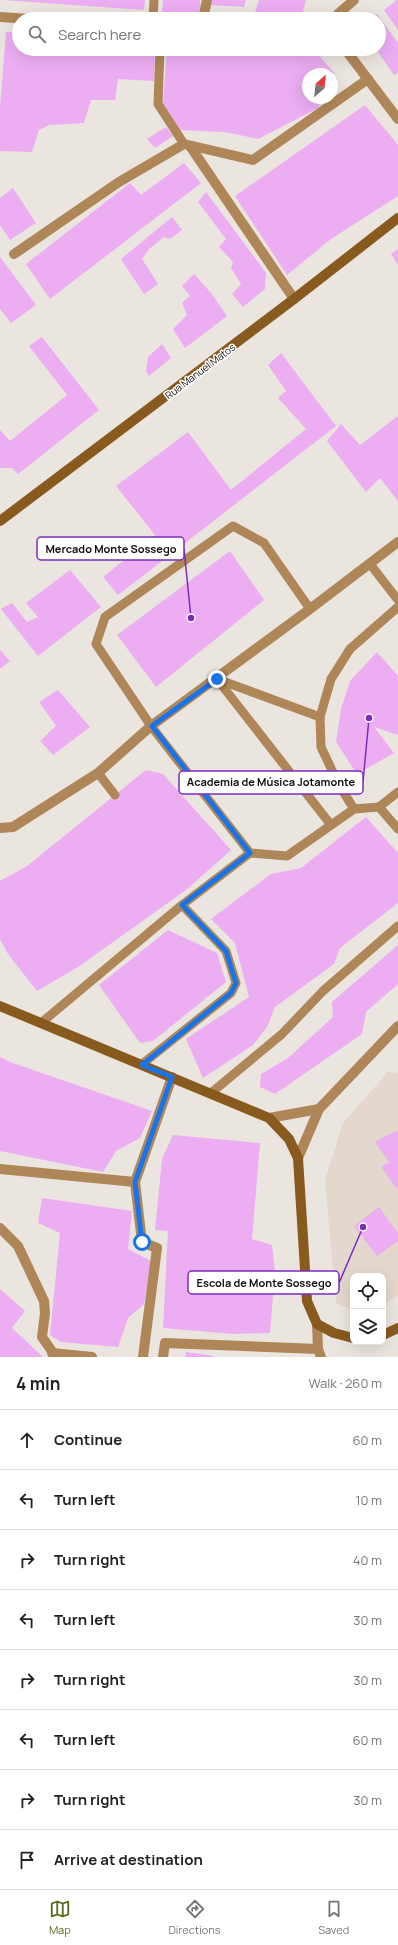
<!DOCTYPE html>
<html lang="en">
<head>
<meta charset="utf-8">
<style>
	body { margin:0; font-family:Manrope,sans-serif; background:#f6f6f6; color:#222 }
	.controls { position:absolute; right:12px; bottom:12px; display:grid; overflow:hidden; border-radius:8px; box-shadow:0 4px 16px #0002 }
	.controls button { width:36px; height:36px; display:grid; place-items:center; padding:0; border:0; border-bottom:1px solid #e0e0e0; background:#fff; color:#222; font:20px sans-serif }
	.compass { position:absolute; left:302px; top:68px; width:36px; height:36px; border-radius:50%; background:#fff; box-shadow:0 4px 16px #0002; rotate:27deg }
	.stop { position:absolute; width:12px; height:12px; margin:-9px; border:3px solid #1a73e8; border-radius:50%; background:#fff }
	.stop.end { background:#1a73e8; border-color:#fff; box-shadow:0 1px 4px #0008 }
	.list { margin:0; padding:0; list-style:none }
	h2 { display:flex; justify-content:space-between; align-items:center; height:52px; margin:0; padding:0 16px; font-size:17px }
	h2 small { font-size:13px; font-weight:400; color:#767676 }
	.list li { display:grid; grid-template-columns:26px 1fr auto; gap:12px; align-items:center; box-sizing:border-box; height:60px; padding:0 16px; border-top:1px solid #e0e0e0 }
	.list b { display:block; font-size:15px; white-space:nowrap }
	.list em { font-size:13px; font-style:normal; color:#767676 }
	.icon { flex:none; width:22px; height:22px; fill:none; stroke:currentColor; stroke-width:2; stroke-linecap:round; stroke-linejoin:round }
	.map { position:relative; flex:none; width:398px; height:1357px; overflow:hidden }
	.search { position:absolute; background:#fff; box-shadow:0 4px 16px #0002; left:12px; right:12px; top:12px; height:44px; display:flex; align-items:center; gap:10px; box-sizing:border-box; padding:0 14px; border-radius:22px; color:#767676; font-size:15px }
	.sheet { height:532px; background:#fff }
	nav { display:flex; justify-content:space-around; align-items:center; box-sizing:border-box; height:56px; border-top:1px solid #e0e0e0; background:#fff; font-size:11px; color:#767676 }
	nav a { display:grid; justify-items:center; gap:2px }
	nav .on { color:#546c1d }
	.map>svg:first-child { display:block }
	.built { fill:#e4d7cd }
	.building { fill:#ecadf3 }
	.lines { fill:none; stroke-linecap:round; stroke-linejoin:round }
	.lane { stroke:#af8658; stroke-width:9 }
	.street { stroke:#af8658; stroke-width:10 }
	.secondary { stroke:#895a1d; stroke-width:10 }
	.route { stroke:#1a73e8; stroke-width:5 }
	.labels { text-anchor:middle; stroke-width:3; stroke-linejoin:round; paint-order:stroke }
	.street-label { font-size:10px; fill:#110e0d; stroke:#fff }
	.leader { fill:none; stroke:#7b2cbf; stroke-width:1.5 }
	.callout-dot { fill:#7b2cbf; stroke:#fff; stroke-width:1.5 }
	.callout { fill:#fff; stroke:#7b2cbf; stroke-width:1.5 }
	.callout-label { font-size:11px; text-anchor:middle; font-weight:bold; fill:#110e0d }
</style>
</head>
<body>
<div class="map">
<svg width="398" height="1357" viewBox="0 0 398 1357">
	<rect width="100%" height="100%" fill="#ebe5df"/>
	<path class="built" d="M388 1072 398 1073V1296L383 1304V1276H353V1310L336 1303 325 1180 343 1123Z"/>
	<g class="building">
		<path d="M3 0H145L144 10Z"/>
		<path d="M163 0H200L201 14 162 12Z"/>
		<path d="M211 0H246L244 7 209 5Z"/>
		<path d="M259 0H306L301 19 253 18Z"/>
		<path d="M397 0H398V30L384 10Z"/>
		<path d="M377 14 398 43V73L394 75 376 49H379V19H370Z"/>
		<path d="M6 32H19V49H155L154 81 118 79 115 100H91L84 123 49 125 39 130 32 152 0 151V107Z"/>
		<path d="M167 49H295L318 54 334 73 332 77V74H308V98H322L318 108 258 139 225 132 179 130 163 104Z"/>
		<path d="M365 105 398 145V196L331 239 287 275 235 196Z"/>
		<path d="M166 127 173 136 155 148 147 139Z"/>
		<path d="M184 163 201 183 50 299 26 264 130 183 141 195Z"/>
		<path d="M13 188 36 223 10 240 0 225V198Z"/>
		<path d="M206 192 266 273 265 289 243 307 232 294 241 284 231 268 233 262 219 247 226 239 198 202Z"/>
		<path d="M172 217 182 230 170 239 164 237 149 249 142 259 158 284 144 294 121 259Z"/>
		<path d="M398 249V265L391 254Z"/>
		<path d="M0 257 36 305 11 323 0 309Z"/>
		<path d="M194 274 211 293 227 316 185 348 173 329 187 315 182 303 190 296 182 286Z"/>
		<path d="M42 337 99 410 18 474 12 468H0V430L10 441 67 395 29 346Z"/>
		<path d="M162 344 171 358 149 376 146 371 148 357Z"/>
		<path d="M281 353 336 426 118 595 103 577 155 535 116 486 188 432 231 490 306 429 278 398 286 391 268 365Z"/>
		<path d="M398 416V501L380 478 366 492 327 441 341 424 360 445Z"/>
		<path d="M230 551 264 600 156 687 117 635Z"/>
		<path d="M70 570 101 607 38 656 1 609 12 603 27 622 38 617 26 603Z"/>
		<path d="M0 650 10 661 0 669Z"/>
		<path d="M377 652 398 676V735L374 727 394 753 357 774 336 742 341 709 350 681Z"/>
		<path d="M58 690 90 727 53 755 40 741 56 726 39 702Z"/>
		<path d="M146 770 163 774 231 850 186 890 78 967 37 991 8 954 0 939V881L27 866Z"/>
		<path d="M366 817 398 853V903L340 948 334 964 275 1007 267 1027 253 1045 203 1078 186 1039 249 997 235 943 211 919 271 874 301 868Z"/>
		<path d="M168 930 217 953 226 982 153 1041 140 1043 99 985Z"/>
		<path d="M398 945V984L366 1012 362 1034 275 1094 260 1087 261 1074 288 1058 333 1017 332 1002Z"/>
		<path d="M0 1057 10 1062 152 1111 140 1138 116 1151 103 1172 0 1151Z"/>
		<path d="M396 1131 398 1133V1190L381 1167 389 1162 375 1142Z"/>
		<path d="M173 1135 260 1143 252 1239 272 1245 275 1272 270 1333 232 1334 163 1328 168 1231 155 1230 162 1159Z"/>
		<path d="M42 1198 132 1211 128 1249 151 1261 144 1304 128 1318 118 1347 61 1342 50 1335 60 1233 38 1223Z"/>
		<path d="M379 1207 398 1233V1241L377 1256 354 1226Z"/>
		<path d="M0 1289 25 1311 12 1328 43 1357H0Z"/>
		<path d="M186 1352 213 1356V1357H185Z"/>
	</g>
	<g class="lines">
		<g class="lane">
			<path d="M153 19 154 0"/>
			<path d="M160 49 158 104 184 144"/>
			<path d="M370 564 398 600"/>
			<path d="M310 609 264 543 233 526 105 617 96 644 151 726 250 853 287 856 354 809 379 807"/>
			<path d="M217 679 320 717 331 679 350 649 398 607"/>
			<path d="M217 679 331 825"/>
			<path d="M320 717 321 747 339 785 354 809"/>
			<path d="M98 773 115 795"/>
			<path d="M398 792 379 807 398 829"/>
			<path d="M41 1023 182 905 250 853"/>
			<path d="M141 1065 231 993 236 983 226 951 182 905"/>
			<path d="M211 1093 282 1034 323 991 398 926"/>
		</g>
		<g class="street">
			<path d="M0 17 29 19"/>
			<path d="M203 19 207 0"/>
			<path d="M335 19 338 14 354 0"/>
			<path d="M345 49 398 119"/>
			<path d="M190 146 294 299"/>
			<path d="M14 254 119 182 184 144 253 160 368 79"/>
			<path d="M0 828 13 827 98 773 151 726 310 609 398 542"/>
			<path d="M269 1118 319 1109"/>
			<path d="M298 1158 319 1109 398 1026"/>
			<path d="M0 1169 135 1182"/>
			<path d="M0 1228 18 1246 44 1301 45 1313 42 1337 56 1357"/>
			<path d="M317 1324 318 1349 321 1357"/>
			<path d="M52 1353 92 1357"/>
			<path d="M143 1357 157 1248 142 1242 135 1182 172 1077"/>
			<path d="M163 1357 165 1343 318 1349"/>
		</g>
		<g class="secondary">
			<path d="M0 521 294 299 398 218"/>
			<path d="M0 1006 269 1118 289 1139 298 1158 307 1301 317 1324 334 1333 353 1338"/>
			<path d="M383 1335 398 1328"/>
		</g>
	</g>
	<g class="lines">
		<path class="route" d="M142 1242 135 1182 172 1077 142 1065 231 993 236 983 226 951 182 905 250 853 152 726 217 679"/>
	</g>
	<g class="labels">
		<g class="street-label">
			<text transform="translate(200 371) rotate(-37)" y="4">Rua Manuel Matos</text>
		</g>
	</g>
	<path class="leader" d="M191 618L184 549M369 718L363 782M363 1227L339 1283"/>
	<g class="callout-dot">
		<circle cx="191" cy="618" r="4"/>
		<circle cx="369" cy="718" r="4"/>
		<circle cx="363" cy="1227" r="4"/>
	</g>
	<g class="callout">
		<rect x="37" y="537" width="147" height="23" rx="4"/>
		<rect x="179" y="771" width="184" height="23" rx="4"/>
		<rect x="188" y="1271" width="151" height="23" rx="4"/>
	</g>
	<g class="callout-label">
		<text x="111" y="553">Mercado Monte Sossego</text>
		<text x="271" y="786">Academia de Música Jotamonte</text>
		<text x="264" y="1287">Escola de Monte Sossego</text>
	</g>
</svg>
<div class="controls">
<button><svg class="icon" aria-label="locate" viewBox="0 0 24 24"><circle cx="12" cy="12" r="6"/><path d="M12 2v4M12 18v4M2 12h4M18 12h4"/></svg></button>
<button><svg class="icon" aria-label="layers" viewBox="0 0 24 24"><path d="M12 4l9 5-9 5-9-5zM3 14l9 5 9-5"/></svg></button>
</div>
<svg class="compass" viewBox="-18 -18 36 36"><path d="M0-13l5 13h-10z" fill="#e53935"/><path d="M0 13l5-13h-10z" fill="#767676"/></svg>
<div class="stop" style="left:142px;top:1242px"></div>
<div class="stop end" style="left:217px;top:679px"></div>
<div class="search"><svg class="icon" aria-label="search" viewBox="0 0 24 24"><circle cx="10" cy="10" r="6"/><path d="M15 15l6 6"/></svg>Search here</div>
</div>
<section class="sheet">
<h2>4 min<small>Walk · 260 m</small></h2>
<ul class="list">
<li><svg class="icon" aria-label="ahead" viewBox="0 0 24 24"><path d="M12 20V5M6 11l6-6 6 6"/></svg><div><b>Continue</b></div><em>60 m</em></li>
<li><svg class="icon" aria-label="left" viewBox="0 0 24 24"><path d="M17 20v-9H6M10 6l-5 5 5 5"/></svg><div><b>Turn left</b></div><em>10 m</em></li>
<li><svg class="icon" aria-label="right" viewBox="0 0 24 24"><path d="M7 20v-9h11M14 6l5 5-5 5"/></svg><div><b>Turn right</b></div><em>40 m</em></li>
<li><svg class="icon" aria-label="left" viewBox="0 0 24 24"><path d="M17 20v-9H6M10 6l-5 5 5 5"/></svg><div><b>Turn left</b></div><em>30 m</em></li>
<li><svg class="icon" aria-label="right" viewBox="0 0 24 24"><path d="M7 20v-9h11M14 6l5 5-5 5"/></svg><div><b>Turn right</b></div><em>30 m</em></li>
<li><svg class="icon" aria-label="left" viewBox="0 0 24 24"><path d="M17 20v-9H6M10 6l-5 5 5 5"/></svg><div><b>Turn left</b></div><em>60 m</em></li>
<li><svg class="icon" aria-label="right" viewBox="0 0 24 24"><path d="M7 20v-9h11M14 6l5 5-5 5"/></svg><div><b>Turn right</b></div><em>30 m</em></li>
<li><svg class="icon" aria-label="arrive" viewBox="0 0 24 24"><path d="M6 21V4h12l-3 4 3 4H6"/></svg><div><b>Arrive at destination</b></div></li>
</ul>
</section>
<nav>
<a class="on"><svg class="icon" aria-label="map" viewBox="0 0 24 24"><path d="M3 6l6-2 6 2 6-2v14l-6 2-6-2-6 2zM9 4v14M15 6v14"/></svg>Map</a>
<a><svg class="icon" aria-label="directions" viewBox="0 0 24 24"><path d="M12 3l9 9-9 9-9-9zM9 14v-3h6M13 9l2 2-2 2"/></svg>Directions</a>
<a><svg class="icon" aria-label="saved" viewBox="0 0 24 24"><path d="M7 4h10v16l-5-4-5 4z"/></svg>Saved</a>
</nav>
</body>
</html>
